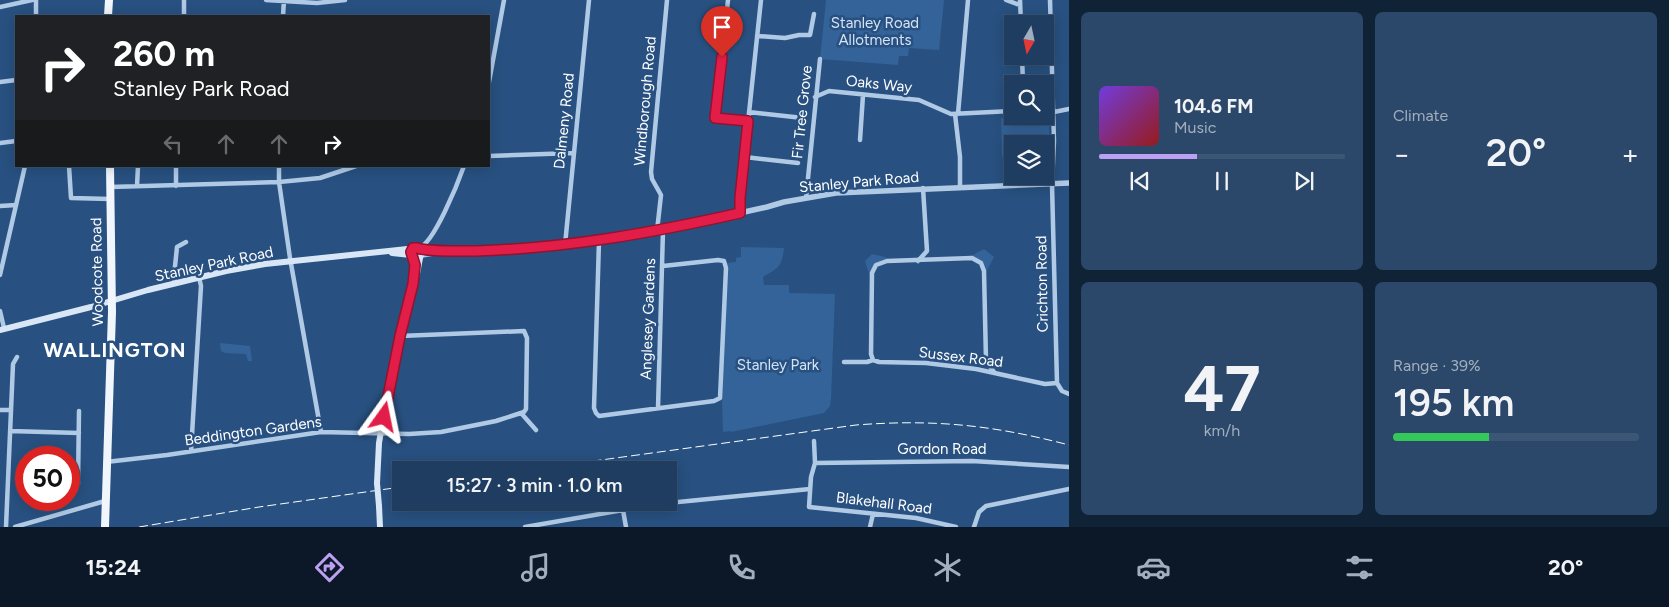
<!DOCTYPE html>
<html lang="en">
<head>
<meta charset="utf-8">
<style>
	body { margin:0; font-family:Figtree,sans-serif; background:#2b486a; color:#f1f3f6; height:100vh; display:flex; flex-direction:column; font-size:19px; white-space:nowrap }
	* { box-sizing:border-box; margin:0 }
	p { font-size:16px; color:#a1aebd }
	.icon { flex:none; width:28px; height:28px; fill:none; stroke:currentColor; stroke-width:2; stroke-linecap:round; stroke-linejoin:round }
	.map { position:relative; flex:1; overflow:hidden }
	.panel { display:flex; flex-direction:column; gap:12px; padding:12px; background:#102235; width:600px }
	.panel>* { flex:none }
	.top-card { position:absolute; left:15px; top:15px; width:475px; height:152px; border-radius:0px; box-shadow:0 2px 12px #0003,0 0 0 1px #3c5676; background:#202124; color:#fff; overflow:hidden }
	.needle { width:32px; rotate:189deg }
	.buttons { position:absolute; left:1004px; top:15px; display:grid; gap:10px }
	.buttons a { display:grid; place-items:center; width:50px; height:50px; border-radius:0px; background:#1e3d61; box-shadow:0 2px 12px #0003,0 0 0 1px #3c5676; font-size:25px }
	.speed { position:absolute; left:15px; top:446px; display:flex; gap:10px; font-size:25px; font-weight:700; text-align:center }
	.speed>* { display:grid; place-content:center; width:65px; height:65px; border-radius:50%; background:#1e3d61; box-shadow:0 2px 12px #0003,0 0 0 1px #3c5676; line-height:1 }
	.speed .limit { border:8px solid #d22; background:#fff; color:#111 }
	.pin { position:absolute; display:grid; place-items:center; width:42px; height:42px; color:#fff; margin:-51px -21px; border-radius:50% 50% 50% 0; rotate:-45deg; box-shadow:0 0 5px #0007 }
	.pin .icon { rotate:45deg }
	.me { position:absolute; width:55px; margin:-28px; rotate:12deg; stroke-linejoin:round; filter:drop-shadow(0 0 4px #0008) }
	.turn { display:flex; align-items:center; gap:18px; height:105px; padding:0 15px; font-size:22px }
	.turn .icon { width:65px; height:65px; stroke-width:2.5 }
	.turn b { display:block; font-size:35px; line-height:42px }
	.lanes { display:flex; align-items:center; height:48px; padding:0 15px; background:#0003; justify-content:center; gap:25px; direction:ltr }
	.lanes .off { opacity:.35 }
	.big { font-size:38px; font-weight:600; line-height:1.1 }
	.panel .card { flex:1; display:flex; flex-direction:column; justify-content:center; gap:8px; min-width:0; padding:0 18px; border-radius:8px; background:#2b486a }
	.panel .dial { align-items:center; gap:0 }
	.dial b { font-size:65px; line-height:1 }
	.song { display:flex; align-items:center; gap:15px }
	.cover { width:60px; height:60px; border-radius:8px; background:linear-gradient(135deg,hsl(260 70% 55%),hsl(0 70% 35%)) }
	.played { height:5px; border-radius:2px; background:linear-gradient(90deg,#bca0f2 40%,#3c5676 40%) }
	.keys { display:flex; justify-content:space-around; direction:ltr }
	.heat { display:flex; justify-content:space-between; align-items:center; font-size:28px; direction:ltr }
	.charge { height:8px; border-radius:4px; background:linear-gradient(90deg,#34c759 39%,#3c5676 0) }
	.panel .tiles { flex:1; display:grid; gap:12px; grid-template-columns:repeat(2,1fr) }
	.trip { position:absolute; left:392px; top:461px; width:285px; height:50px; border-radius:0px; background:#1e3d61; box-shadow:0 2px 12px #0003,0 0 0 1px #3c5676; font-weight:600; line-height:50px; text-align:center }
	.tab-bar { display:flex; height:80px; justify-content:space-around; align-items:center; background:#0c1827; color:#a1aebd }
	.tab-bar .icon { width:35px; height:35px }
	.tab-bar .selected { color:#bca0f2 }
	.tab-bar b { font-size:22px; color:#f1f3f6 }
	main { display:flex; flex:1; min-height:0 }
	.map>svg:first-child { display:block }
	.green { fill:#336399 }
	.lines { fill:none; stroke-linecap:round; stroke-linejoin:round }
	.minor { stroke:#b0cae6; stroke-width:4.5 }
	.tertiary { stroke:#b0cae6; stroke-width:5.5 }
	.secondary { stroke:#d9e6f6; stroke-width:6 }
	.primary { stroke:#f1f6fd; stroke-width:8 }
	.rail { stroke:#fff; stroke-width:1; stroke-dasharray:9 4; stroke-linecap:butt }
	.secondary-bridge { stroke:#d9e6f6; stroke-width:6 }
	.route-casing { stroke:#92132f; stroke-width:12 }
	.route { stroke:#e11d48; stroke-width:9 }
	.labels { text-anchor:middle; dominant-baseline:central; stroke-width:5; stroke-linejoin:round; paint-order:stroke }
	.park-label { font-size:15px; fill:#d3e3f5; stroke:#285181 }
	.street-label { font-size:15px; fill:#fff; stroke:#285181 }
	.district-label { font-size:20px; font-weight:bold; letter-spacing:1px; fill:#fff; stroke:#285181 }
</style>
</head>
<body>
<main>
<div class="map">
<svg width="1069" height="527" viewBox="0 0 1069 527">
	<rect width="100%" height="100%" fill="#285181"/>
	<path class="green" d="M826,0H944L939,50L909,48L908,56H899L898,65L820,59Z
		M1048,117L1049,120L1050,154L1045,155V144H1012V156L1002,157L1001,118Z
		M741,247L784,248C782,267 778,268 763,277L764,285H789V293L835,294L831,399L830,406L824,413L731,432L730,431L723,432L722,399L726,263L736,262V258L741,257Z
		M984,249L994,257L985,274L984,267L969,257Z
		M872,254L885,257L890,260L879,262L871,280L865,261Z
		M220,343L250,346L252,361H248L246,354L225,353L221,351Z"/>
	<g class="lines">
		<path class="minor" d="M184,0V16
			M266,0L317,3L345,0
			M728,0L715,118L748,121
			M1006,0L1020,5
			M1020,0L1021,24
			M1050,0L1054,141L1052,184L1057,383
			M0,7L32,0
			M36,16V0
			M283,16L284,0
			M757,36L785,38L799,35H810L814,14
			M1022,56L1023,84
			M0,82L16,80
			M489,82L504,0
			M815,97L829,91L919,100L951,114L1012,111
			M749,112L803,118
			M1045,112H1054L1069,109
			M955,114L960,157V187
			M958,114L968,0
			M860,140L863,95
			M0,143L16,141
			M489,156L574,153
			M745,157L798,163
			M69,166L71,198L110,199
			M176,166V186
			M279,166V182L290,258L321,432
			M137,186L138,166
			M110,187L279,182L320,178L356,166
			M806,198L820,59
			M0,206L16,205
			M740,213V198L761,0
			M657,231L661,195L652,179L651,172L667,0
			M599,241L594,408L596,413L599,416L714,401L720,398L726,268L724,261L718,260L663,266
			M565,245L589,0
			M419,248C434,243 458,183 464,166
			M918,261L927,251L923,188
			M0,275L25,166
			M175,283L174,276L177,247L186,242
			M0,311L4,328
			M873,360L871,354L872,273L876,265L887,261L972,258L981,263L984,271L986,361L994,372
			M844,362H867L873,360L879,362L926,363L976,369L1045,384L1057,383L1062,391L1069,394
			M658,408L663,230
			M0,410H11
			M521,413L536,430
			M10,431L79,433
			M814,441L815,463L811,477L809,507L916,518L956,527
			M191,451L201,286L199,277
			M106,462L167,455L321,432L409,434L441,432L496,421L524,412L526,409L527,338L524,331L400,336
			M815,463L972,461L1069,467
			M78,484L79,411
			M623,510L626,527
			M6,527L13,364L17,357
			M15,527L105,501
			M525,527L658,504L810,489
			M870,527L873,514
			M974,527L979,512L986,506L1069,489"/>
		<path class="tertiary" d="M422,255L445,251L503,250L599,241L663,230L767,207L784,202L836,193L1069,183"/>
		<path class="secondary" d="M392,253L411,255
			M411,255L414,260V272
			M0,330L91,307L148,290L226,271L265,264L417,248L420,249L422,252L420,258
			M377,483L379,443L384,414L400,336L413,284L417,274L420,258
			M379,506L380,527"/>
		<path class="primary" d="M108,16L109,0
			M105,527L112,312L110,166"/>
		<path class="rail" d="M528,470L856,425C934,419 993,425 1069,445
			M139,527L259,507L401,487"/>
		<path class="secondary-bridge" d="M377,483L379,506"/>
	</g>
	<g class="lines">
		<g class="route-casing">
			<path id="route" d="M384,417L400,336L413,284L415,265L411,252L413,248H417C428,252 462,251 476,251C568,248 651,233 740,213V198L748,121L715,118L722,57"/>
		</g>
		<use href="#route" class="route"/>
	</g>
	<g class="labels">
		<g class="park-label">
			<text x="875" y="23">Stanley Road<tspan x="875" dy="17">Allotments</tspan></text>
			<text x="778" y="365">Stanley Park</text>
		</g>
		<g class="street-label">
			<text transform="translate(879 84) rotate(6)">Oaks Way</text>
			<text transform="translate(645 101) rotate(-85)">Windborough Road</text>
			<text transform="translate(802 112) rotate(-84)">Fir Tree Grove</text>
			<text transform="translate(564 121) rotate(-84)">Dalmeny Road</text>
			<text transform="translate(859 182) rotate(-5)">Stanley Park Road</text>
			<text transform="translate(214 264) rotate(-12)">Stanley Park Road</text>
			<text transform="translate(97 272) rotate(-91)">Woodcote Road</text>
			<text transform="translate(1042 284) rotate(-91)">Crichton Road</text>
			<text transform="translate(648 319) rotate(-88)">Anglesey Gardens</text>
			<text transform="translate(961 357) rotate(7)">Sussex Road</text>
			<text transform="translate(253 431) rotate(-8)">Beddington Gardens</text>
			<text x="942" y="449">Gordon Road</text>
			<text transform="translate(884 503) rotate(7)">Blakehall Road</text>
		</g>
		<g class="district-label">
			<text x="115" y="350">WALLINGTON</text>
		</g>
	</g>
</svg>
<div class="buttons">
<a><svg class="needle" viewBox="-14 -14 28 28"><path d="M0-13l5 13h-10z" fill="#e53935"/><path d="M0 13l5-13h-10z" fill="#a1aebd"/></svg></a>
<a><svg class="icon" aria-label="search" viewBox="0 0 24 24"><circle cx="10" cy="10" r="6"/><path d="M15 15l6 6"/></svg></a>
<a><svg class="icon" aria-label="layers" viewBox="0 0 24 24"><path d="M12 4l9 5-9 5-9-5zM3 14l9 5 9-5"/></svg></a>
</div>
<div class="speed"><div class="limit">50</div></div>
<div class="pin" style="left:722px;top:57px;background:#d93025"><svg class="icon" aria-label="arrive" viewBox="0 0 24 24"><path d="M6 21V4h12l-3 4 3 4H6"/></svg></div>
<svg class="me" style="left:384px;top:417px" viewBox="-20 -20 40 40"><path d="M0-17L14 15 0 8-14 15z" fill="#e11d48" stroke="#fff" stroke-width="4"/></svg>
<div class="trip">15:27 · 3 min · 1.0 km</div>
<div class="top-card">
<div class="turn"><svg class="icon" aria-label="right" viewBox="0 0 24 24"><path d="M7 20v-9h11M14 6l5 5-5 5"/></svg><div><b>260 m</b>Stanley Park Road</div></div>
<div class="lanes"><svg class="icon off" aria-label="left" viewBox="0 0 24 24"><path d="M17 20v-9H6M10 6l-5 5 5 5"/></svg><svg class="icon off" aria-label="ahead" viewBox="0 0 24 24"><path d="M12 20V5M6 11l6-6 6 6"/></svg><svg class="icon off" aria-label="ahead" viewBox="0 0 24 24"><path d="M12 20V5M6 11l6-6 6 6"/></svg><svg class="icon" aria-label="right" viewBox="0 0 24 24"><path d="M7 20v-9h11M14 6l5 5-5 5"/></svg></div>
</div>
</div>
<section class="panel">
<div class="tiles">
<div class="card">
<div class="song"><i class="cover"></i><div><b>104.6 FM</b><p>Music</p></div></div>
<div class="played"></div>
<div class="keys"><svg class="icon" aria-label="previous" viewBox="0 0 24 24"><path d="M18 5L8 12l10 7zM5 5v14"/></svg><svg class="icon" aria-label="pause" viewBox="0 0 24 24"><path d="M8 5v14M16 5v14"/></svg><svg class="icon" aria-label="next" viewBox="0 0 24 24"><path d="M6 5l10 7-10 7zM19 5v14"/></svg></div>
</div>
<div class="card"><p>Climate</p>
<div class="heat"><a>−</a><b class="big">20°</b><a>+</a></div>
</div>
<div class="card dial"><b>47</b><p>km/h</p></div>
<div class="card"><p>Range · 39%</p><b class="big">195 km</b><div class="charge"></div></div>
</div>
</section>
</main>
<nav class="tab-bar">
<b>15:24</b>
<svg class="icon selected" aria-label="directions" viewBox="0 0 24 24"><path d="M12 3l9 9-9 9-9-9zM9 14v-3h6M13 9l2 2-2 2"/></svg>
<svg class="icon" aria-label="music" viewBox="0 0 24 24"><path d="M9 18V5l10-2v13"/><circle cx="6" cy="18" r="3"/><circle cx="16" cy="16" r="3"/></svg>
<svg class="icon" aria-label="phone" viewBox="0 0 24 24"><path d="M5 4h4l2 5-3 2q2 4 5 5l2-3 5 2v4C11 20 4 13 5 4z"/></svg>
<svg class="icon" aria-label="climate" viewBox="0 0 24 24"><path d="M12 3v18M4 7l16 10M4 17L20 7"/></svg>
<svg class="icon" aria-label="car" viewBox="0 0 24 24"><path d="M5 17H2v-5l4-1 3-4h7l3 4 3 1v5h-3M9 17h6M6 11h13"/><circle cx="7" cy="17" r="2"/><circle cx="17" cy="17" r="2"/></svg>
<svg class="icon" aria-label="filters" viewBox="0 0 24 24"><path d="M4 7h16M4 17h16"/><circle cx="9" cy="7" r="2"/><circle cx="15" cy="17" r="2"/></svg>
<b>20°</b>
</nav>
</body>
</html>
